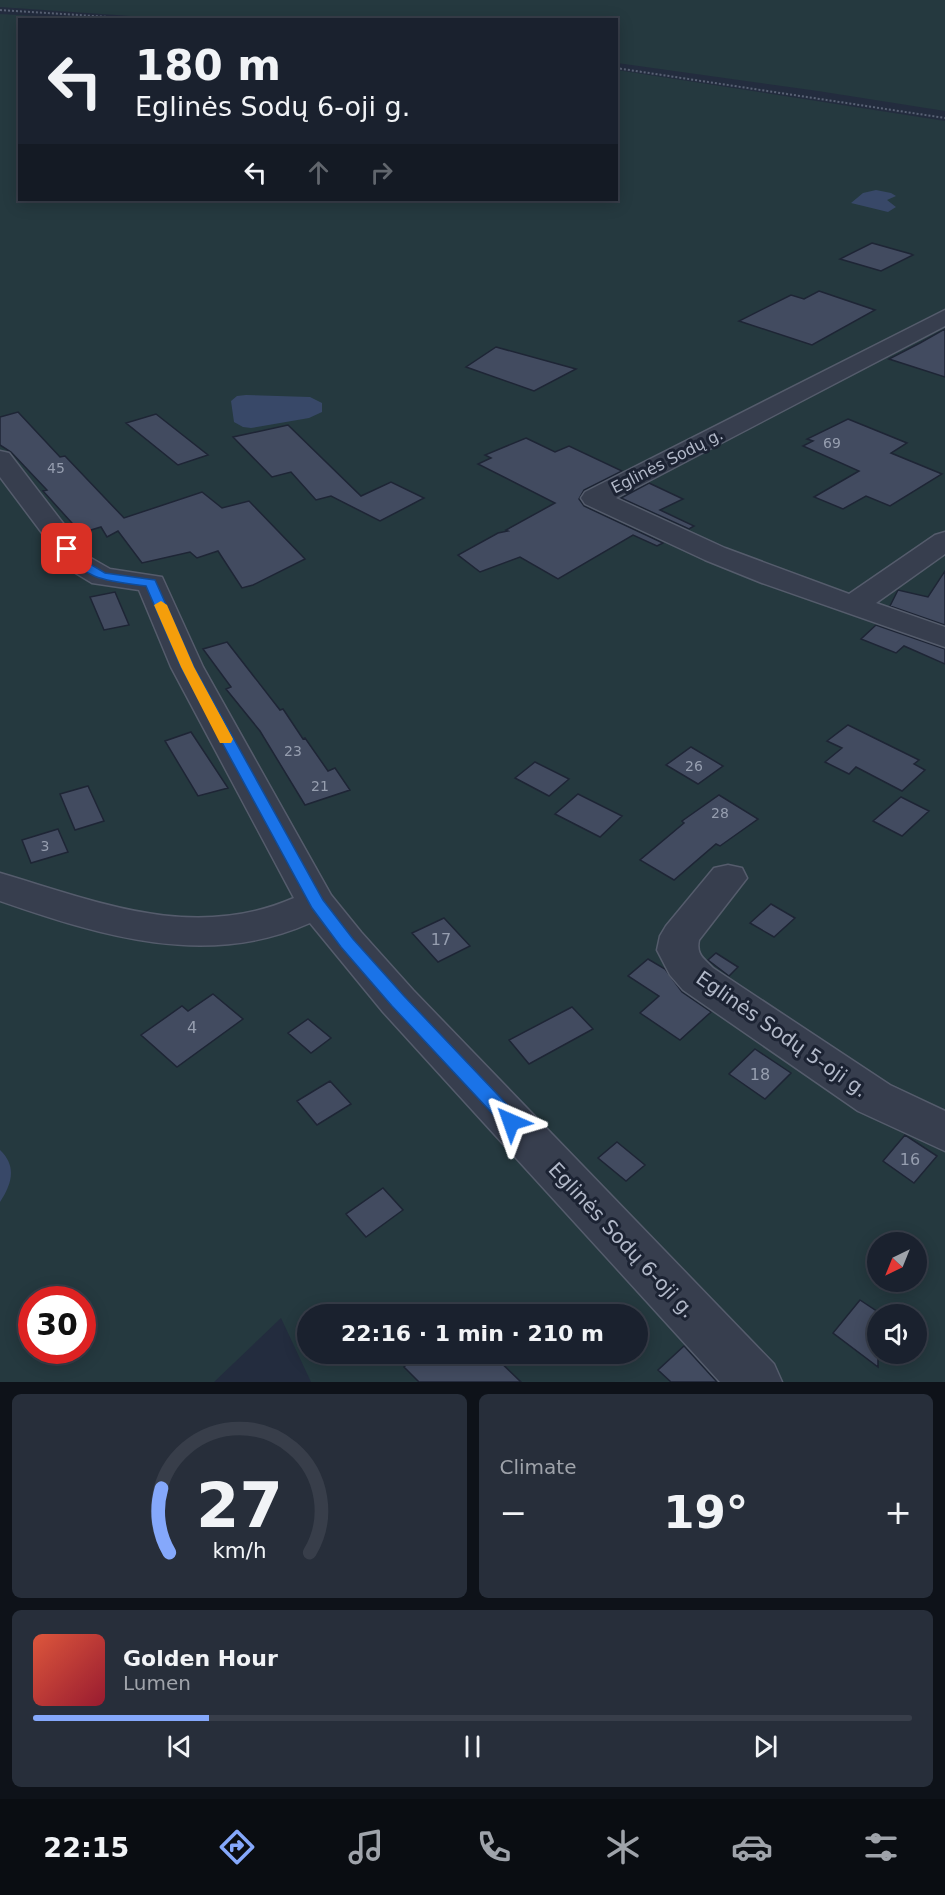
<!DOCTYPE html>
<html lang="en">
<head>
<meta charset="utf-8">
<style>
	body { margin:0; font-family:"DejaVu Sans",sans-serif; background:#272e3a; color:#f1f3f6; height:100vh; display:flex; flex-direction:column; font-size:22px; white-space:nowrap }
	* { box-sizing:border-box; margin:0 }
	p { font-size:20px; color:#9fa3aa }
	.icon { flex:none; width:33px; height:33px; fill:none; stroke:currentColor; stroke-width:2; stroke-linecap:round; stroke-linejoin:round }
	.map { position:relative; height:1382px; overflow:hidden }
	.panel { display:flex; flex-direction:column; gap:12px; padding:12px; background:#0e1219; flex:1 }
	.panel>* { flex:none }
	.top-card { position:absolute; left:18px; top:18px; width:600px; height:183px; border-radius:0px; box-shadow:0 3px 15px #0003,0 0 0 2px #383e4a; background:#1a212e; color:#f1f3f6; overflow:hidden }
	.needle { width:39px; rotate:223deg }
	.controls { position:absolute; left:867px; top:1232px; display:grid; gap:12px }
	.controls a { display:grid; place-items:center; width:60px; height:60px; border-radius:50%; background:#1a212e; box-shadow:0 3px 15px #0003,0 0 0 2px #383e4a; font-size:30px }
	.speed { position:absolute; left:18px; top:1286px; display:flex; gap:12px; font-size:30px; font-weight:700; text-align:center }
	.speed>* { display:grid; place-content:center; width:78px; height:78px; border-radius:50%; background:#1a212e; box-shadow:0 3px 15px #0003,0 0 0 2px #383e4a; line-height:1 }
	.speed .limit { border:9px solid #d22; background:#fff; color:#111 }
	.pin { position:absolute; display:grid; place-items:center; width:51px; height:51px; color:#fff; margin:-26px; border-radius:12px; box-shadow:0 3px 9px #0006 }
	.me { position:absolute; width:66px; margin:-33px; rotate:317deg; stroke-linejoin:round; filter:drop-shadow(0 0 4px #0008) }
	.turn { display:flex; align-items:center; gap:21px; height:126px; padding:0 18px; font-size:27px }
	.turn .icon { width:78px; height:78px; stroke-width:2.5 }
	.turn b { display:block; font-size:42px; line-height:51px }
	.lanes { display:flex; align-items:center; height:57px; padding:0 18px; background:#0003; justify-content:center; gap:30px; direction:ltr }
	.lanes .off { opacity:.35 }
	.big { font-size:45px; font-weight:800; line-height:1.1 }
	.panel .tile { flex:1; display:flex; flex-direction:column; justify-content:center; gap:9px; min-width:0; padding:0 21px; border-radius:9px; background:#272e3a }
	.panel .dial { align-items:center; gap:0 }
	.dial svg { height:156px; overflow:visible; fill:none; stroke:#383e4a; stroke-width:7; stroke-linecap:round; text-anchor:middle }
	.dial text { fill:#f1f3f6; stroke:none }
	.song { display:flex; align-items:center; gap:18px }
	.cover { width:72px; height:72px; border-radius:9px; background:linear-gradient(135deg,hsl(10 70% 55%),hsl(350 70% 35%)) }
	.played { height:6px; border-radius:3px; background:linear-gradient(90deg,#85a8fb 20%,#383e4a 20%) }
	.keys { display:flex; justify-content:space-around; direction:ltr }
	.heat { display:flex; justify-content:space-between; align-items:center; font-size:33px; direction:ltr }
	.panel .tiles { flex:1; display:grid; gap:12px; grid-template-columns:1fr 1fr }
	.tile:last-child { grid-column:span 2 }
	.trip { position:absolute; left:297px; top:1304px; width:351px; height:60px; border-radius:30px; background:#1a212e; box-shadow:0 3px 15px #0003,0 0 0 2px #383e4a; font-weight:800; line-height:60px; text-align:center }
	.tabs { display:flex; height:96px; justify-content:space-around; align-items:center; background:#0a0d12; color:#9fa3aa }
	.tabs .icon { width:42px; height:42px }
	.tabs .active { color:#85a8fb }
	.tabs b { font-size:27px; color:#f1f3f6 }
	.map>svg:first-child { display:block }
	.green { fill:#25393f; fill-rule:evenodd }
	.water { fill:#384868 }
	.building { fill:#424b60; stroke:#1e2535; stroke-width:1.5 }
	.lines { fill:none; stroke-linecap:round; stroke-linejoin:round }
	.minor-casing { stroke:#555c6c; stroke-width:3 }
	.minor { fill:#373e4e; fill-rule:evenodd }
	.rail { stroke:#596275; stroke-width:2; stroke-dasharray:2 2; stroke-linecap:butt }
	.route { fill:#1a73e8; stroke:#114b97; stroke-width:1.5 }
	.slow { fill:#f59e0b }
	.labels { text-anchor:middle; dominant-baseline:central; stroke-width:6; stroke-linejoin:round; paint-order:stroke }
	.number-label { font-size:14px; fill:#969eaf }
	.street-label { font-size:16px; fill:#b2b9c9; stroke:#1c2333 }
	.near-number-label { font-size:16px; fill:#969eaf }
	.near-street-label { font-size:20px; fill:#b2b9c9; stroke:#1c2333 }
</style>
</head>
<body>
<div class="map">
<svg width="945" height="1382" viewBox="0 0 945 1382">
	<rect width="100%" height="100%" fill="#232c3e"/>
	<path class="green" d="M0,0H945V111L818,91L617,63L616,20H188L0,7Z
		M0,14L93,19L20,20V200H616L617,70L945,121V1382H311L281,1318L214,1382H0ZM878,1242H916V1281H878ZM32,1299H82V1350H32ZM308,1314H638V1353H308ZM878,1314H916V1353H878Z"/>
	<path class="water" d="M876,190L891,193L896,196L887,200L896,207L888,212L851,203L863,193Z
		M246,395L310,397L322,403V412L309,418L251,428L243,427L234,422L231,401L237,396Z
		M0,1150C17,1166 12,1184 0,1202Z"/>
	<path class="building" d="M872,243L911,254L913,255L881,271L840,259Z
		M819,291L875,310L812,345L739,321L791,295L804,299Z
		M945,329V377L889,359L920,343Z
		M496,347L576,369L534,391L466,367Z
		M18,412L60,457L65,456L124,518L202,492L222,508L249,501L305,559L253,585L242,588L218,551L197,558L190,552L142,563L118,531L107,537L101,527L81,533L43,491L47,490L11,452L0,445V417Z
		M156,414L208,455L178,465L126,423Z
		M848,419L907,443L891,453L942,474L890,506L866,496L843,509L814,497L859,471L803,446L813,441L807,439Z
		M288,425L361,496L391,482L424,498L380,521L331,496L316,500L291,472L272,477L233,437Z
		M526,438L555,452L569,446L622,471L584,490L579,499L584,506L663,543L657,546L633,535L558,579L520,557L480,572L458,555L498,533L508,531L506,530L555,503L478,464L491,458L485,455Z
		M649,483L683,499L660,510L694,526L689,529L621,498Z
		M945,571V625L890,606L898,590L928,597Z
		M115,592L129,625L104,630L90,597Z
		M876,625L945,649V664L904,646L896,653L861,639Z
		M227,642L280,710L283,709L303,739L305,738L328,771L335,768L350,790L305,805L260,731L226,689L231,687L203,649Z
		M848,725L919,760L914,764L925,770L902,791L856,767L849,774L825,762L842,748L827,741Z
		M191,732L228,788L198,796L165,741Z
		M691,747L723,766L698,784L666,765Z
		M535,762L569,779L549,796L515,778Z
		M88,786L104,821L75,830L60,794Z
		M578,794L622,816L600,837L555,814Z
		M719,795L758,819L720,846L716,844L674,880L640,860L684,823L682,821Z
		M901,797L929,811L902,836L873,821Z
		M58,829L68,852L31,863L22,840Z
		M771,904L795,918L774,937L750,923Z
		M444,918L470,946L438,962L412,933Z
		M716,953L738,967L729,976L708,960Z
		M648,959L665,969L682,992L711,1012L680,1040L640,1013L659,996L628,976Z
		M213,994L243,1019L177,1067L141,1035L182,1006L188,1011Z
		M572,1007L593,1029L529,1064L509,1040Z
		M308,1019L331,1038L311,1053L288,1033Z
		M755,1049L791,1073L765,1099L729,1074Z
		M330,1081L351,1104L317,1125L297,1101Z
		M905,1135L937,1156L914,1183L883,1161Z
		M617,1142L645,1165L626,1181L598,1158Z
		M383,1188L403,1210L366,1237L346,1214Z
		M860,1300L878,1312V1367L833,1333Z
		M684,1346L685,1347L717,1382H671L658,1370Z
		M418,1353H491L521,1382H419L404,1367Z"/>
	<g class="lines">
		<g class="minor-casing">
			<path id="minor" d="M945,310V326L616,498L725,548L849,594L935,535L945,532V554L876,603L945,627V647L762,583L705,560L585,504L581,498L585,492Z
				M0,451L9,453L89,557L110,569L162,577L203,667L331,895L361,932L413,990L774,1364L782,1382H720L383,1012L310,923C207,969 101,936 0,901V873C98,902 193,942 294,898L171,667L139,590L92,583L69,569L0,477Z
				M728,865L742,868L747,878L699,940C696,954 703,958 713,968L890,1085L945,1111V1151L858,1111L683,990L670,975L657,950L660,936L666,926L714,868Z"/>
		</g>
		<use href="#minor" class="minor"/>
		<path class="rail" d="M0,10L156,20
			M616,68L945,118"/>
	</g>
	<path class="route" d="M67,545L71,546L83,560L105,573L155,580L194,667L323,900L353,939L404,996L518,1116L521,1122L518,1127L511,1129L505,1127L392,1006L341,947L312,908L181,667L146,586C109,581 85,581 61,549Z"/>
	<path class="slow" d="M161,601L167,605L194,667L233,739L231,743H220L181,667L154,605Z"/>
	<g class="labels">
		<g class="number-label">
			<text x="832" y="443">69</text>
			<text x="56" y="468">45</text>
			<text x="293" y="751">23</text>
			<text x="694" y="766">26</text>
			<text x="320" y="786">21</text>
			<text x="720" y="813">28</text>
			<text x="45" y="846">3</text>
		</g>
		<g class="street-label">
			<text transform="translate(667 461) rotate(-27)">Eglinės Sodų g.</text>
		</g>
		<g class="near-number-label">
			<text x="441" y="939">17</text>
			<text x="192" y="1027">4</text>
			<text x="760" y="1074">18</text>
			<text x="910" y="1159">16</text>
		</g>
		<g class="near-street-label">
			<text transform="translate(782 1034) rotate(35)">Eglinės Sodų 5-oji g.</text>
			<text transform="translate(622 1240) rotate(47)">Eglinės Sodų 6-oji g.</text>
		</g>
	</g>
</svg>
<div class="controls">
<a><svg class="needle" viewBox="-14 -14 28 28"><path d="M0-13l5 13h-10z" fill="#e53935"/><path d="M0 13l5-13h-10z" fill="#9fa3aa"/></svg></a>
<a><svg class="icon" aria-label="sound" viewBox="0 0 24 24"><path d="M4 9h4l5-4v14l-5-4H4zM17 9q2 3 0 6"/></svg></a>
</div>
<div class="speed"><div class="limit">30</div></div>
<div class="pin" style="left:67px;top:549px;background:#d93025"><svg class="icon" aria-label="arrive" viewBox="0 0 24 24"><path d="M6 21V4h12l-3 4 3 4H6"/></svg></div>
<svg class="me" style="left:511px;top:1122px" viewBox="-20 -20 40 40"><path d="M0-17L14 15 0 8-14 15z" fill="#1a73e8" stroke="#fff" stroke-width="4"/></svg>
<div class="trip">22:16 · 1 min · 210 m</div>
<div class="top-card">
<div class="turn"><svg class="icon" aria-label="left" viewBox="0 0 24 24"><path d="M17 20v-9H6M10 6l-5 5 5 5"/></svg><div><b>180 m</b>Eglinės Sodų 6-oji g.</div></div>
<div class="lanes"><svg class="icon" aria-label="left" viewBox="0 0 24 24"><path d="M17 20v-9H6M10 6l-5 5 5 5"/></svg><svg class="icon off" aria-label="ahead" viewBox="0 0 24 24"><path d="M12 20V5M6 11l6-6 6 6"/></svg><svg class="icon off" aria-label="right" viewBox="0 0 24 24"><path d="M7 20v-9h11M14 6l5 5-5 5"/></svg></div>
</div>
</div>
<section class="panel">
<div class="tiles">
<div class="tile dial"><svg viewBox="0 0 100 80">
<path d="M14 69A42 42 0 1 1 86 69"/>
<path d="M14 69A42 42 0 0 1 10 36" stroke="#85a8fb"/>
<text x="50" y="56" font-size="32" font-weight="700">27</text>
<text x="50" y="72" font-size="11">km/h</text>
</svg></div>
<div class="tile"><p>Climate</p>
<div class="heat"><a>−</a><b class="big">19°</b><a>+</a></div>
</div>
<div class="tile">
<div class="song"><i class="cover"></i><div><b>Golden Hour</b><p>Lumen</p></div></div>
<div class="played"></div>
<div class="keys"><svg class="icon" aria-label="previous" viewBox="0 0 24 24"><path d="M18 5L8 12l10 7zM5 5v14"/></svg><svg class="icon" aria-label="pause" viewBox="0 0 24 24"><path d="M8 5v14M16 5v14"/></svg><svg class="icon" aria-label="next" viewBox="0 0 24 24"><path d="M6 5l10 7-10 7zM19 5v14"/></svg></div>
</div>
</div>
</section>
<nav class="tabs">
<b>22:15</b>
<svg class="icon active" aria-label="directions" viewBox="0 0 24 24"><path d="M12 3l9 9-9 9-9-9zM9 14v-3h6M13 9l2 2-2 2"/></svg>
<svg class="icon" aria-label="music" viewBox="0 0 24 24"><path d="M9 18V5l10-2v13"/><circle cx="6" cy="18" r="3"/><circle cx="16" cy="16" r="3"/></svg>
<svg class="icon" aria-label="phone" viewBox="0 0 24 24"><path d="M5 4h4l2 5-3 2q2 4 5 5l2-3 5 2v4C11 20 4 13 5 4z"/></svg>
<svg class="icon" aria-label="climate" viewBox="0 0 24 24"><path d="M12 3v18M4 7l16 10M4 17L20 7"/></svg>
<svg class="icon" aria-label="car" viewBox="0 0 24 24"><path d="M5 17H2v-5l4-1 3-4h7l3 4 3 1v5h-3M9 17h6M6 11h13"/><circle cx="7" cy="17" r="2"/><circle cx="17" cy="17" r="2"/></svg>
<svg class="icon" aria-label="filters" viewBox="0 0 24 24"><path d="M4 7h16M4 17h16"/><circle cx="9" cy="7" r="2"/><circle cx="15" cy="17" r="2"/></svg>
</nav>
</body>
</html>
